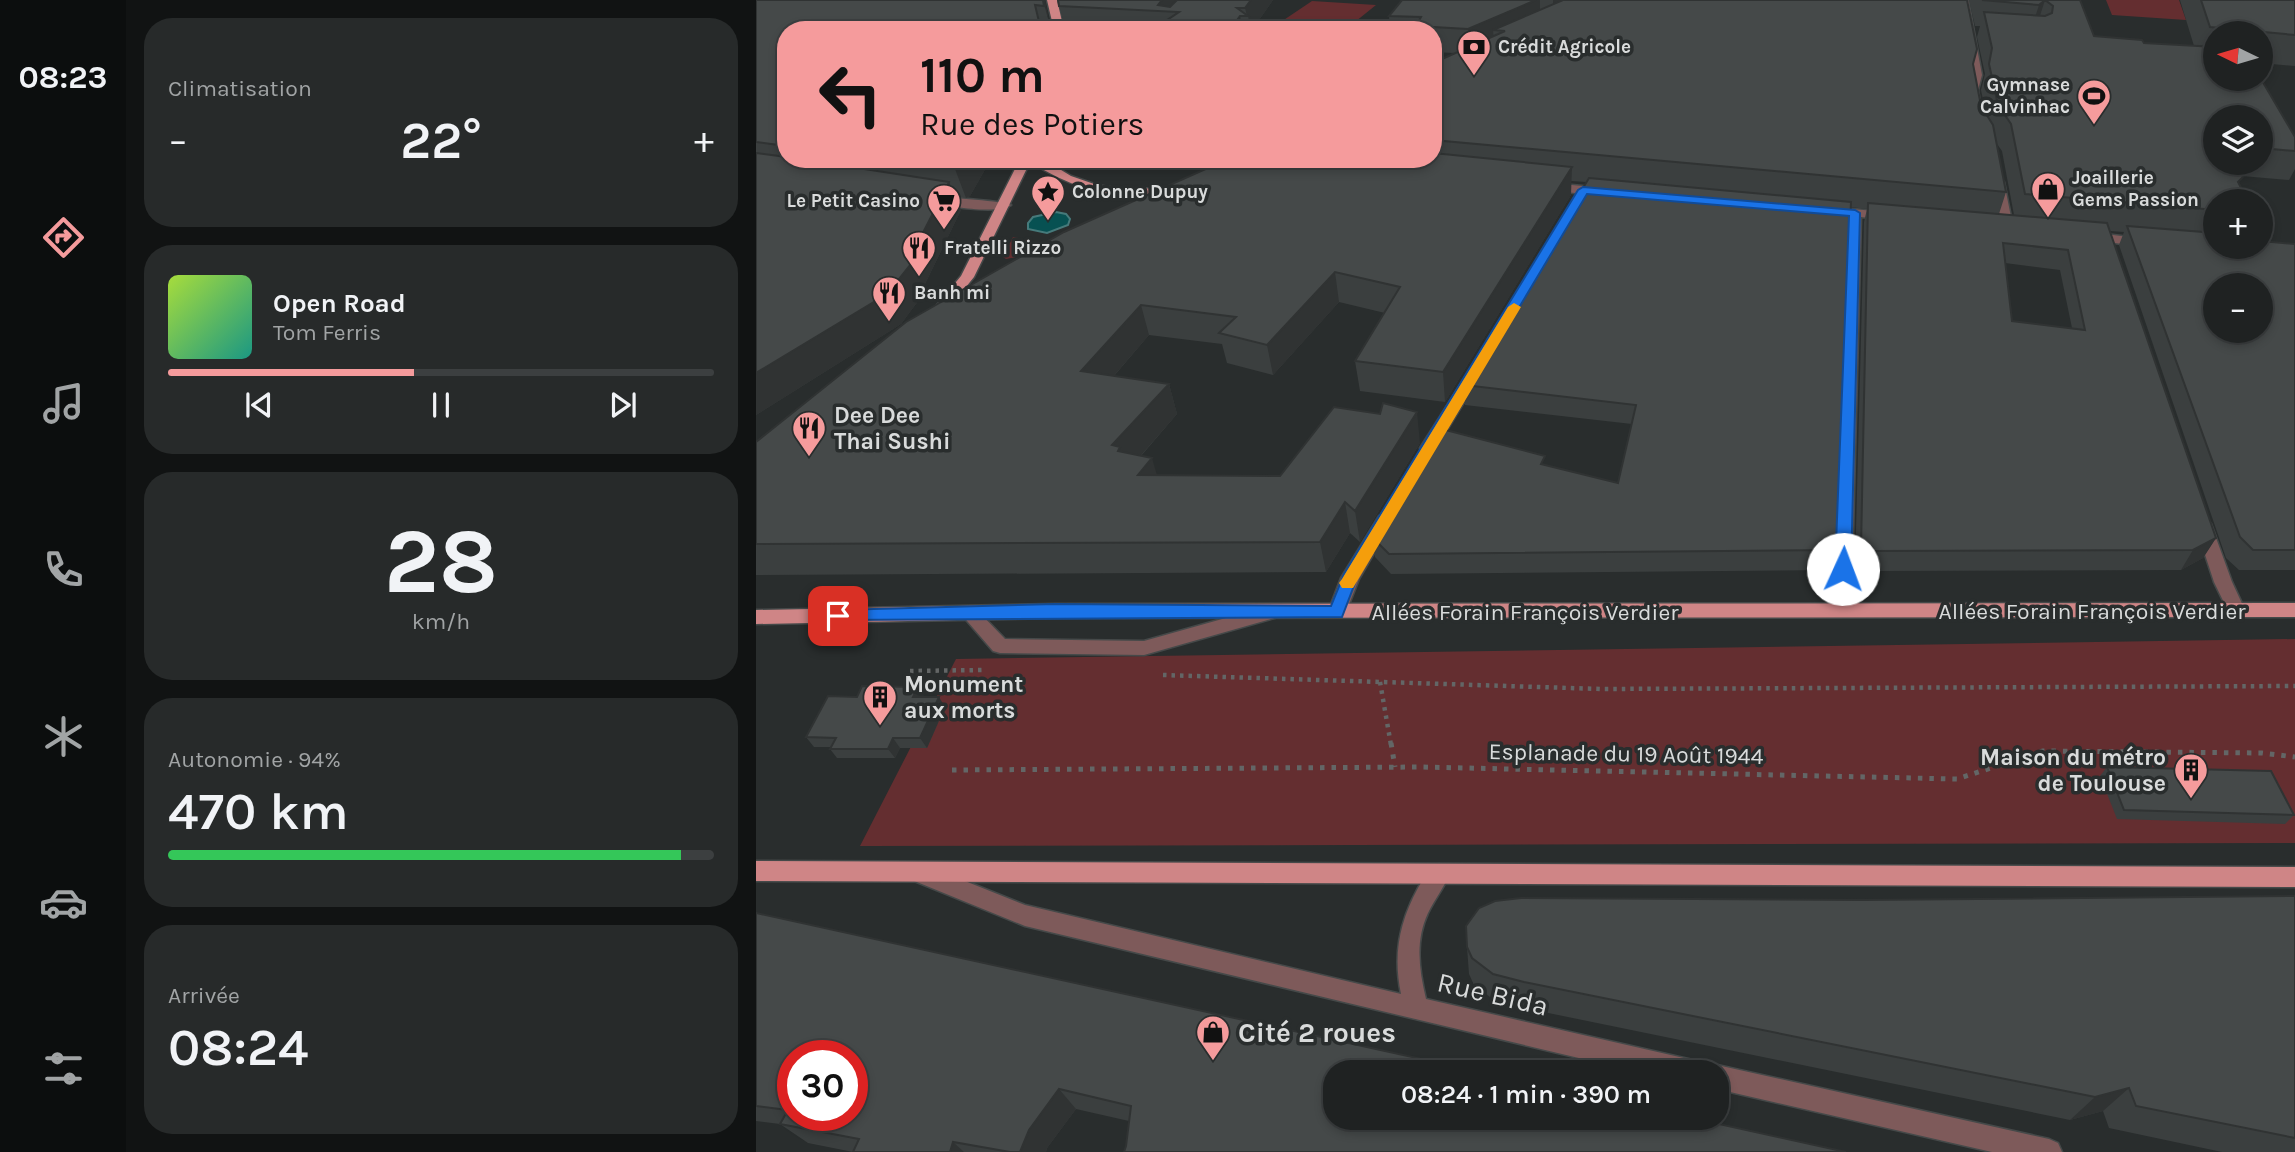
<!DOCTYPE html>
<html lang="fr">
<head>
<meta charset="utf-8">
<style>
	body { margin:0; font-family:Karla,sans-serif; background:#272a2a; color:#f1f3f6; height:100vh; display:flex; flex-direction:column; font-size:26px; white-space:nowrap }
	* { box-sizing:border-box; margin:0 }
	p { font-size:23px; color:#a1a4a5 }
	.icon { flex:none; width:38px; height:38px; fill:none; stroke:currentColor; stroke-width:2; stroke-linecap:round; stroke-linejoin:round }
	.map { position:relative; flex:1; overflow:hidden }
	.panel { display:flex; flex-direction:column; gap:18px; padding:18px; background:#111313; width:630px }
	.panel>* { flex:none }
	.guide { position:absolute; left:21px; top:21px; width:665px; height:147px; border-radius:28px; box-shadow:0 4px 10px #0003,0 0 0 2px #3c3f40; background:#f59b9c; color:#111; overflow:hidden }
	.needle { width:46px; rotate:275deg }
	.buttons { position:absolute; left:1447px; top:21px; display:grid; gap:14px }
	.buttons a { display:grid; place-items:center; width:70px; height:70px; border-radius:50%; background:#1f2222; box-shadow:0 4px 10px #0003,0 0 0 2px #3c3f40; font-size:35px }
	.speed { position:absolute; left:21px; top:1040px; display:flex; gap:14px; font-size:35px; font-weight:700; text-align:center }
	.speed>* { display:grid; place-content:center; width:91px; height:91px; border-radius:50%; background:#1f2222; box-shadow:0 4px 10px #0003,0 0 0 2px #3c3f40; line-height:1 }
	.speed .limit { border:10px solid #d22; background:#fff; color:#111 }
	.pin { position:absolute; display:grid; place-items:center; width:60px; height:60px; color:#fff; margin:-30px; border-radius:14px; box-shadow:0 4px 10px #0006 }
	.me { position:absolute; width:77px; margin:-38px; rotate:2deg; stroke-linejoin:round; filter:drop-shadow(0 0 5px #0008) }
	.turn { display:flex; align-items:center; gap:24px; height:147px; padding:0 28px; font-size:32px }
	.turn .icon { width:91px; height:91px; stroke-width:2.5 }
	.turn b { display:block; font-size:49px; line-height:60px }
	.big { font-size:52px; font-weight:600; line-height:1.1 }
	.panel .card { flex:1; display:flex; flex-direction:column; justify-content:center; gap:10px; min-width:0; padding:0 24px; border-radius:28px; background:#272a2a }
	.panel .dial { align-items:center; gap:0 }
	.dial b { font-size:91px; line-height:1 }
	.song { display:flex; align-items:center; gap:21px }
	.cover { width:84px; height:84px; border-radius:10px; background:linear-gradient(135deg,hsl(80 70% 55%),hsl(170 70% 35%)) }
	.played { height:7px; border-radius:4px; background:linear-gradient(90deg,#f59b9c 45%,#3c3f40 45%) }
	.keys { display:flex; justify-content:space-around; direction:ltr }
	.heat { display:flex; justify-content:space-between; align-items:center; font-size:38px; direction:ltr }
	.charge { height:10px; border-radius:5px; background:linear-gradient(90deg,#34c759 94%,#3c3f40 0) }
	.trip { position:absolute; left:567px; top:1060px; width:406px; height:70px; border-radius:28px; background:#1f2222; box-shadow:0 4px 10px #0003,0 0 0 2px #3c3f40; font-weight:600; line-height:70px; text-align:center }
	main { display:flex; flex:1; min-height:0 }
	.dock { display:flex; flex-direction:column; width:126px; justify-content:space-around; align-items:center; background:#0c0e0e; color:#a1a4a5 }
	.dock .icon { width:49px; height:49px }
	.dock .current { color:#f59b9c }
	.dock b { font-size:32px; color:#f1f3f6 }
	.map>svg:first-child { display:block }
	.green { fill:#642e30 }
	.water { fill:#075152; stroke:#467a7b; stroke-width:2 }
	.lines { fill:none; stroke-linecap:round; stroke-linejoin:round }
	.minor-casing { stroke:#454949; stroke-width:3 }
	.major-casing { stroke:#454949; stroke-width:3 }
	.path-far1 { stroke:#636666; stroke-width:4.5; stroke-dasharray:3.5 5; stroke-linecap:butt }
	.path { stroke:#636666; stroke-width:5; stroke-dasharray:4.5 7; stroke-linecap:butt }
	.minor { fill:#7e5a5a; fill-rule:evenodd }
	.major { fill:#cf8586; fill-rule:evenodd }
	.wall { fill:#3b3f3f; fill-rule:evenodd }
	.shaded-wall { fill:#303333 }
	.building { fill:#454949; stroke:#303333; stroke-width:2; fill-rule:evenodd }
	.route { fill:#1a73e8; stroke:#114b97; stroke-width:2 }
	.slow { fill:#f59e0b }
	.labels { text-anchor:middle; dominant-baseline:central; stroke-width:7; stroke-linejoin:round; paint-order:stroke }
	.far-poi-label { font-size:19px; font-weight:bold; fill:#d9dbdb; stroke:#292d2d; text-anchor:start }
	.poi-label { font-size:23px; font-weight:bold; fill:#d9dbdb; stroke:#292d2d; text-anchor:start }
	.street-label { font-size:23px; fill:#d9dbdb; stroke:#292d2d }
	.near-street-label { font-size:28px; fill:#d9dbdb; stroke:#292d2d }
	.near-poi-label { font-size:28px; font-weight:bold; fill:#d9dbdb; stroke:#292d2d; text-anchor:start }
</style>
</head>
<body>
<main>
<nav class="dock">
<b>08:23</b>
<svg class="icon current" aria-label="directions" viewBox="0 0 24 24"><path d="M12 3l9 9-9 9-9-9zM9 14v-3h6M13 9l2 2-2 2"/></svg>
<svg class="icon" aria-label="music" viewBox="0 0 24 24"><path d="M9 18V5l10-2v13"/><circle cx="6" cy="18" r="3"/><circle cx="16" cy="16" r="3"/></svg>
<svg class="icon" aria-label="phone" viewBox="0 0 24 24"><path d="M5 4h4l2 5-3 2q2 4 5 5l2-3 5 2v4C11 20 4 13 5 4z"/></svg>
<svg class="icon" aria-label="climate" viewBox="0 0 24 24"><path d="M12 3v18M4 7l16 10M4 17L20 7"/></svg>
<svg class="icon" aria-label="car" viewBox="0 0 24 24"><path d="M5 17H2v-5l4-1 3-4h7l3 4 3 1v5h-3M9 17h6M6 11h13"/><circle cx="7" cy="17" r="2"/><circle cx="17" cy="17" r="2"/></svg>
<svg class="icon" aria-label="filters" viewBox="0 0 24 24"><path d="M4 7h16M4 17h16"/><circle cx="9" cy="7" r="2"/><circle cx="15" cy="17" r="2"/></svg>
</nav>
<section class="panel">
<div class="card"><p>Climatisation</p>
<div class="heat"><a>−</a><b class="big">22°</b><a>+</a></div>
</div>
<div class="card">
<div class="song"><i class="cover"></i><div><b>Open Road</b><p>Tom Ferris</p></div></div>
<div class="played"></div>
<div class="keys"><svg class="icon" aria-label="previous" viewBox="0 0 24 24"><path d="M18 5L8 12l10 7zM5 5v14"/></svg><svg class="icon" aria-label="pause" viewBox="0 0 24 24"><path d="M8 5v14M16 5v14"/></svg><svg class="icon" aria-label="next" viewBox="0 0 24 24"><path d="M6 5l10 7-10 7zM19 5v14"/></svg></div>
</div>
<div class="card dial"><b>28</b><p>km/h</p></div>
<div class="card"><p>Autonomie · 94%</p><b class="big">470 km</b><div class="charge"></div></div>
<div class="card"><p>Arrivée</p><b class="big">08:24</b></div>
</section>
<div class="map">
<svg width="1539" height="1152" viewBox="0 0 1539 1152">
	<rect width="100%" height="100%" fill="#292d2d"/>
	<path class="green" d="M1350,0H1423L1430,20L1356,15Z
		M556,1L620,5L589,30H513Z
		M257,237L287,243L261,257L250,259L247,257Z
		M1539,639V843L104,846L200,659Z"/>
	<path class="water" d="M300,212L310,214L314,219L312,225L291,233L272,229V223L277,217Z"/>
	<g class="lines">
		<g class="minor-casing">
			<path id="minor" d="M1202,0H1212L1226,75L1222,90L1224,103L1219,106L1214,103L1212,90L1216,75Z
				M1242,178L1248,182L1257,227L1251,231L1245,227L1236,182Z
				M793,183L849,188L855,192L849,196L789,190L787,187Z
				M179,196C192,198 249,201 255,205C241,215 192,206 175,203L173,200Z
				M1072,207L1131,212L1137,216L1131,220L1105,217L1096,569L1105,611L1102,616H1090L1087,611L1078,569L1093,216L1068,214L1066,211Z
				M1333,232L1389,239L1395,243L1389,247L1329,239V233Z
				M720,367L727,371L680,448L678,452H666L664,448L715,368Z
				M629,514L637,520L603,579L590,612L587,617H575L572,612L585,578L623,516Z
				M1447,518L1455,524L1476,582L1489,610L1486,615H1474L1458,582L1439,524Z
				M516,605L522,607L525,612L522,617L388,655L244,653L237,651L205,614L208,609H220L249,639L388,641Z
				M164,863L269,905L645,994C637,955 643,923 662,888C668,878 672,868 683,864L691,867L694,874C688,887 679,899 672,913C659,941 663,970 670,999L941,1061L950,1064L952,1069L961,1065L1293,1139L1302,1143L1306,1152H1236L961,1089V1073H886L269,926L156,880L153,873L156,866Z"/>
		</g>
		<g class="major-casing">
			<path id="major" d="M291,0H301L308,30H298Z
				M264,159H287L315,176L341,185L366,189L418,188L424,192C417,197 407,196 398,196C347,197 317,188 274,162L218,277L185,318H175V312L205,276Z
				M1539,603V617L298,618L0,624V610L298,604Z
				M0,861L1539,867V887L0,881Z"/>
		</g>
		<path class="path-far1" d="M154,671L227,670
			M407,675L845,689L1539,686
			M624,682L635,745"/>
		<path class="path" d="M635,743L639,767
			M196,770L664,767L1201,779L1287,751L1506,753L1539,757"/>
		<use href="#minor" class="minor"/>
		<use href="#major" class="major"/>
	</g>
	<path class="wall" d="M0,0L288,1L295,30H30V159H235L214,196L210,198L199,196L205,210L169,284L171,289L145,324L0,415Z
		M517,0L496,30H310L303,6Z
		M646,0H1211L1217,64L1225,106L1230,114L1225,90L1229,74L1221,37L1224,26H1219L1213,0H1324L1338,36L1388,43L1438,46L1424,0H1539V66L1505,63V33H1460V79L1539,137V169L1533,180L1486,176L1460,201V247L1539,244V570H1483L1470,558L1363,245L1368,232L1354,231L1460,538L1447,558L1425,570L1109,571V569H1099L1108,222L1111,209L1094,207L1081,550L1075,570L635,574L619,557L616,537L789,465L862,483L876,424L709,405L708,385L831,182L815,181V195L689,402L604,391L599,361L629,313L583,302L517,375L471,363L466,344L393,335L358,376L413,384L421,414L385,456L401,475L524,476L664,443L604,542L594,533L570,572L0,575V442L449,169L402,159H677V63L698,53L677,52V30H634L633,16ZM1460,117H1505V163H1460ZM1241,144L1246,151L1258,215L1243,214L1250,192ZM1249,263L1304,270L1316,328L1256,321Z
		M168,696L189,707L171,748H144L139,758H81L74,749L75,747H58L50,737Z
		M1351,767L1538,815L1529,824L1361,819L1344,776Z
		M1539,896V1152H1466L1353,1128L1347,1111L1314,1120L768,1008L738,1000L718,985L713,974L711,947L1106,900Z
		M0,913L1090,1152L370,1146L373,1121L320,1109L291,1148L290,1152H97L52,1143L24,1124L0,1121Z"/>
	<path class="shaded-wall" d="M287,0H289L295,30Z
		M406,0H431L421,12L402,5Z
		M495,0H517L496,30H495L492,16H491L489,8Z
		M780,0H784V23L737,30L738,43L713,54L712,29Z
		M797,0H836L797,17Z
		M1289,0L1281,25L1275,30L1283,5Z
		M484,16L487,30H474Z
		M208,159H235L214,196L210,198L199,169Z
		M450,159H471L452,170Z
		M816,167L815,195L689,402L687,372Z
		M193,182L205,210L169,284L171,289L145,324L0,415V373L154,258Z
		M579,272L583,302L517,375L511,345Z
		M385,305L393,335L336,401L325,371Z
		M413,384L421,414L372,470L356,445Z
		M661,412L664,443L604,542L599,511Z
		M396,458L405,489L382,475Z
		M589,502L594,533L570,572L564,542Z
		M1460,538L1447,558L1425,570L1437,550Z
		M162,687L168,696L163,706L157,697Z
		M183,697L189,707L171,748L164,738Z
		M137,738L144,748L139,758L132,749Z
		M1373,1088L1347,1111L1314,1120L1339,1097Z
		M303,1089L320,1109L291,1148L290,1152H264L273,1130Z
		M197,1142L208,1152H194Z"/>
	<path class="building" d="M0,0H287L288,6L279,5L285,30H30V146L0,142Z
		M302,0H406L402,5L414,7L421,0H495L489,8H481L492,16H484L474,30H396L423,12L303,6Z
		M646,0H780L712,29L660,26L665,17L633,16Z
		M807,0H1211L1221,49L1217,64L1225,106L1237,125L1250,192L677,140V63L749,31L737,30Z
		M1226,0H1324L1338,36L1386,40L1388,43L1460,47V79H1505L1539,137V151L1505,148V117H1460V163H1479L1487,177L1482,182L1492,201H1460V210L1269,194L1255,124L1242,105L1233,64L1236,48L1228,12L1289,16L1296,13L1297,6L1289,0L1283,5Z
		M1445,0H1539V35L1454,27Z
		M0,153L30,157V159H43L193,182L154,258L158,260L131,294L0,373Z
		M677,153L816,167L687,372L599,361L644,287L579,272L511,345L463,333L480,317L385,305L325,371L413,384L356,445L364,447L362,451L396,458L382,475L524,476L578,407L624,414L627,403L661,412L599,511L589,502L564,542L0,544V442L150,322L308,232L472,159H677Z
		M125,159H208L203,167L199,169Z
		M833,178L1095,202L1081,550L633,554L616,537L682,428L789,456L785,464L862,483L880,405L708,385Z
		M1112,203L1351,223L1460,538L1437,550L1116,551V549L1105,548ZM1247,243L1312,250L1329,330L1256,321Z
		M1371,226L1460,233V247H1505V241L1539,244V550H1497L1484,537ZM1460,285H1505V331H1460Z
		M106,686L162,687L157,697H183L164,738H137L132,749H74L80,738L50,737L72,696L101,697Z
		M1351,767L1515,771L1538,815L1368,810Z
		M1539,896V1138L1380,1106L1373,1088L1339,1097L768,982L737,974L716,958L711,947L710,926L723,908L739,901L765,898L1106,900Z
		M0,913L729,1073H579V1118H936L1090,1152H368L370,1146L375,1106L303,1089L273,1130L264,1152H254L197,1142L194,1152H97L103,1139L24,1124L32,1110L0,1106ZM37,1055H96V1115H37Z"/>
	<path class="route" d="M827,187L1099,210L1104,213L1095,569L1092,573L1087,575L1079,569L1093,216L831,194L601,578L586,617L77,620L74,616L82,610L299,604L575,606L588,574L822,190Z"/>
	<path class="slow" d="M758,303L765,307L597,588H586L583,583L586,579L752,307Z"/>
	<defs>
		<g id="bank-pin" transform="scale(1.75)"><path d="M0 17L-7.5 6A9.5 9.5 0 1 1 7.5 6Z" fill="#f59b9c" stroke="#292d2d"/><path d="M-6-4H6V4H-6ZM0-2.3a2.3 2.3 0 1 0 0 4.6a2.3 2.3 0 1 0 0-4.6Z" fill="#111"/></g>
		<g id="stadium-pin" transform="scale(1.75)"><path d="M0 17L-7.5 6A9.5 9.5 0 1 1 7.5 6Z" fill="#f59b9c" stroke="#292d2d"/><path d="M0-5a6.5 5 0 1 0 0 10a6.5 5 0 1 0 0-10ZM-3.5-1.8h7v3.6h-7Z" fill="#111"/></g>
		<g id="shop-pin" transform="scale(1.75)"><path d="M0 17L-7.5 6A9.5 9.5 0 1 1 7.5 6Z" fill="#f59b9c" stroke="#292d2d"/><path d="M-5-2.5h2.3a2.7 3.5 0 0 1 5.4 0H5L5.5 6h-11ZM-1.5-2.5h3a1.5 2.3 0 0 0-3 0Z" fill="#111"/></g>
		<g id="sight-pin" transform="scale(1.75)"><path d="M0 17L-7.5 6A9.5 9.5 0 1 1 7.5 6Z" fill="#f59b9c" stroke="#292d2d"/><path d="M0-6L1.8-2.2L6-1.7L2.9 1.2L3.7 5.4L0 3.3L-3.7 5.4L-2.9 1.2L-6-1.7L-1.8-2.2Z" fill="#111"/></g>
		<g id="supermarket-pin" transform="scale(1.75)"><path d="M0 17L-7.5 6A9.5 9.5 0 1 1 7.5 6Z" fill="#f59b9c" stroke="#292d2d"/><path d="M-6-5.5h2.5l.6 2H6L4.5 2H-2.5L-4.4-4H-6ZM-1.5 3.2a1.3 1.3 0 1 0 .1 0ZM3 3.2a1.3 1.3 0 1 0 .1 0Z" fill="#111"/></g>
		<g id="restaurant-pin" transform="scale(1.75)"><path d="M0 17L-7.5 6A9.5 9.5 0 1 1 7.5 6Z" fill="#f59b9c" stroke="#292d2d"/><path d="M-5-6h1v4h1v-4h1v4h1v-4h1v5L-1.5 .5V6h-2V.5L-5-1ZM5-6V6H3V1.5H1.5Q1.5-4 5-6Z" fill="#111"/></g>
		<g id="building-pin" transform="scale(1.75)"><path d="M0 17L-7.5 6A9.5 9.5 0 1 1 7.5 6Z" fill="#f59b9c" stroke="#292d2d"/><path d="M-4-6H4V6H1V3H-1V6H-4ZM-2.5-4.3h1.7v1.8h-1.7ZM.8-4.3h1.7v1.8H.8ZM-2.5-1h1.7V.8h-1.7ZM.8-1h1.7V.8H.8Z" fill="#111"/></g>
	</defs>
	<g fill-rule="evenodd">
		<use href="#bank-pin" x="718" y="47"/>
		<use href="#stadium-pin" x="1338" y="96"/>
		<use href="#shop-pin" x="1292" y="189"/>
		<use href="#sight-pin" x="292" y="192"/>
		<use href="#supermarket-pin" x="188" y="201"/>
		<use href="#restaurant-pin" x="163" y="248"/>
		<use href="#restaurant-pin" x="133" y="293"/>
		<use href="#restaurant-pin" x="53" y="428"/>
		<use href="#building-pin" x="124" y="697"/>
		<use href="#building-pin" x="1435" y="770"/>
		<use href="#shop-pin" x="457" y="1032"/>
	</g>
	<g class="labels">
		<g class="far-poi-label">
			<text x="742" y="47">Crédit Agricole</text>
			<text x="1314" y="85" text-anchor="end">Gymnase<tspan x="1314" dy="22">Calvinhac</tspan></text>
			<text x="1316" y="178">Joaillerie<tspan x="1316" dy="22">Gems Passion</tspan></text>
			<text x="316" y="192">Colonne Dupuy</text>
			<text x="164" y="201" text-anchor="end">Le Petit Casino</text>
			<text x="188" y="248">Fratelli Rizzo</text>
			<text x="158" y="293">Banh mi</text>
		</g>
		<g class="poi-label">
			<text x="78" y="415">Dee Dee<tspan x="78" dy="26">Thai Sushi</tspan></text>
			<text x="148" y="684">Monument<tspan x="148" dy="26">aux morts</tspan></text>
			<text x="1410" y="757" text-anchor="end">Maison du métro<tspan x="1410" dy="26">de Toulouse</tspan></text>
		</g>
		<g class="street-label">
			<text x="1336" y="611">Allées Forain François Verdier</text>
			<text x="769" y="612">Allées Forain François Verdier</text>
			<text transform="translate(870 754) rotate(1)">Esplanade du 19 Août 1944</text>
		</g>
		<g class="near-street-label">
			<text transform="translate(737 994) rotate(13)">Rue Bida</text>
		</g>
		<g class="near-poi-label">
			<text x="482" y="1032">Cité 2 roues</text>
		</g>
	</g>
</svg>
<div class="buttons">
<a><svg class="needle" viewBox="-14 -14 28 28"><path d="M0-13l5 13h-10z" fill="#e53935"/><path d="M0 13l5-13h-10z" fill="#a1a4a5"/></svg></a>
<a><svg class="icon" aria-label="layers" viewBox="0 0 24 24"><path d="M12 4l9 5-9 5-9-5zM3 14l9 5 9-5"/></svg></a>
<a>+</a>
<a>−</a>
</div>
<div class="speed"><div class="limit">30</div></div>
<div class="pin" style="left:82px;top:616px;background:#d93025"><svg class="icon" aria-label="arrive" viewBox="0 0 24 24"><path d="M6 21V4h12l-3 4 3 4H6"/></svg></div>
<svg class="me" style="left:1087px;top:569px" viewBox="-20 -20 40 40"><circle r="19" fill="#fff"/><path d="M0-13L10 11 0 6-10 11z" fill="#1a73e8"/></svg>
<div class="trip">08:24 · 1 min · 390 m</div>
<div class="guide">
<div class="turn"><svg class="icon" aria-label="left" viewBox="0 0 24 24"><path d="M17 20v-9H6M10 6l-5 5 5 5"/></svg><div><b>110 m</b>Rue des Potiers</div></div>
</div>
</div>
</main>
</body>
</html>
